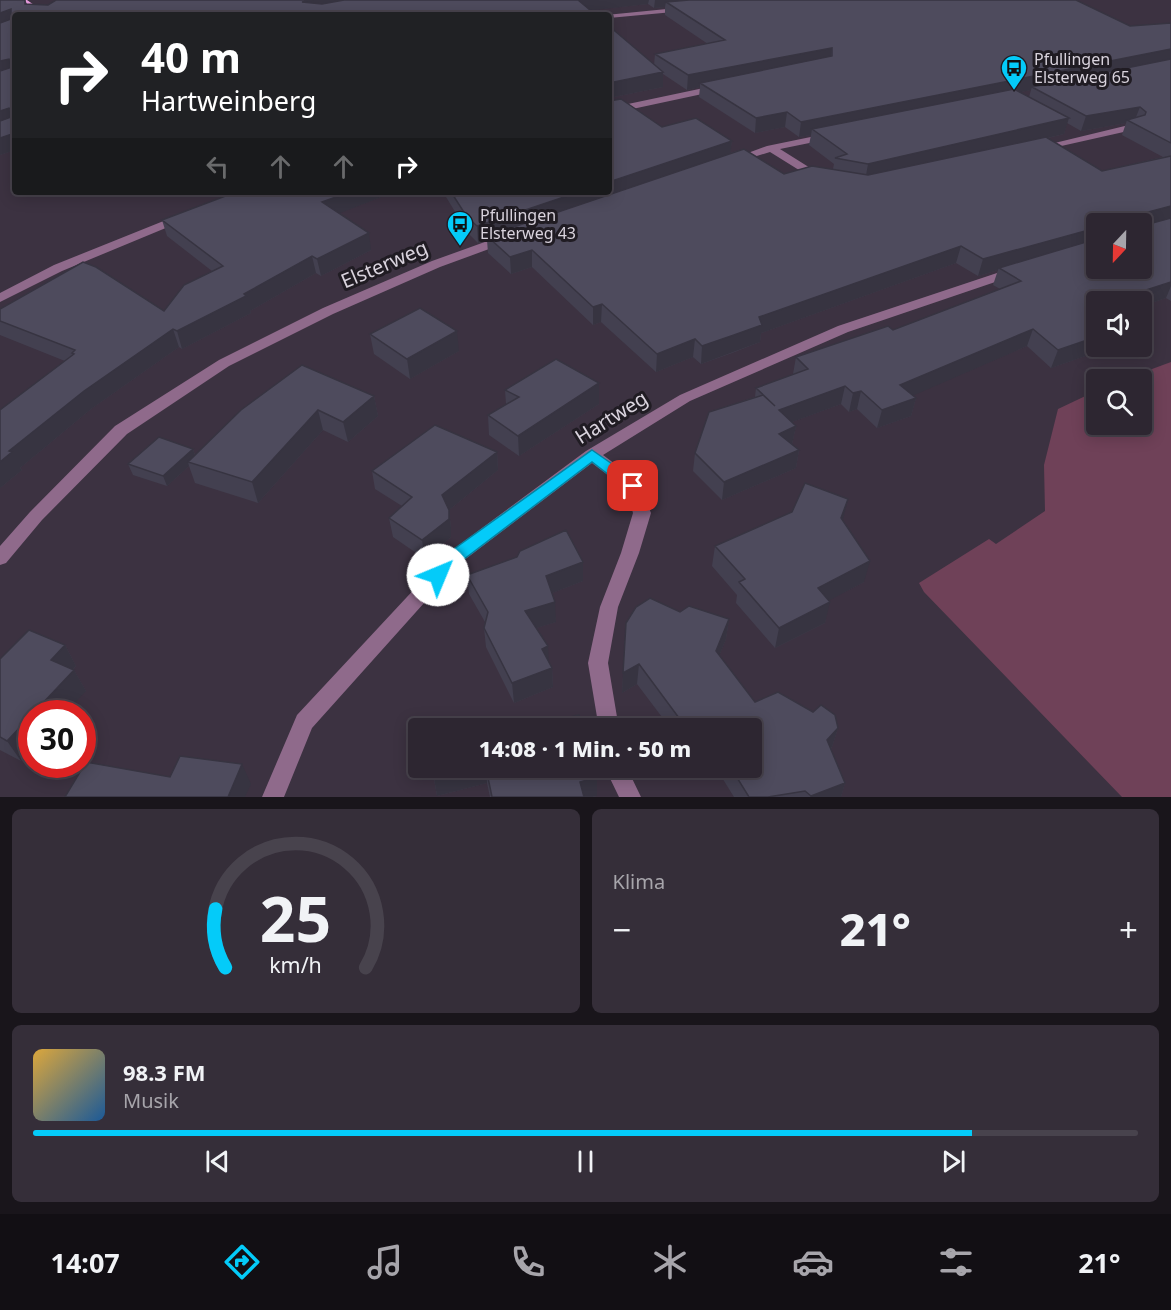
<!DOCTYPE html>
<html lang="de">
<head>
<meta charset="utf-8">
<style>
	body { margin:0; font-family:"Noto Sans",sans-serif; background:#352e39; color:#f1f3f6; height:100vh; display:flex; flex-direction:column; font-size:22px; white-space:nowrap }
	* { box-sizing:border-box; margin:0 }
	p { font-size:20px; color:#a7a5ab }
	.icon { flex:none; width:33px; height:33px; fill:none; stroke:currentColor; stroke-width:2; stroke-linecap:round; stroke-linejoin:round }
	.map { position:relative; height:797px; overflow:hidden }
	.panel { display:flex; flex-direction:column; gap:12px; padding:12px; background:#19151b; flex:1 }
	.panel>* { flex:none }
	.banner { position:absolute; left:12px; top:12px; width:600px; height:183px; border-radius:6px; box-shadow:0 3px 15px #0003,0 0 0 2px #48434d; background:#202124; color:#fff; overflow:hidden }
	.needle { width:39px; rotate:202deg }
	.controls { position:absolute; left:1086px; top:213px; display:grid; gap:12px }
	.controls a { display:grid; place-items:center; width:66px; height:66px; border-radius:6px; background:#2d2631; box-shadow:0 3px 15px #0003,0 0 0 2px #48434d; font-size:30px }
	.speed { position:absolute; left:18px; top:700px; display:flex; gap:12px; font-size:30px; font-weight:700; text-align:center }
	.speed>* { display:grid; place-content:center; width:78px; height:78px; border-radius:50%; background:#2d2631; box-shadow:0 3px 15px #0003,0 0 0 2px #48434d; line-height:1 }
	.speed .limit { border:9px solid #d22; background:#fff; color:#111 }
	.pin { position:absolute; display:grid; place-items:center; width:51px; height:51px; color:#fff; margin:-26px; border-radius:12px; box-shadow:0 3px 9px #0006 }
	.me { position:absolute; width:66px; margin:-33px; rotate:45deg; stroke-linejoin:round; filter:drop-shadow(0 0 4px #0008) }
	.turn { display:flex; align-items:center; gap:21px; height:126px; padding:0 30px; font-size:27px }
	.turn .icon { width:78px; height:78px; stroke-width:2.5 }
	.turn b { display:block; font-size:42px; line-height:51px }
	.lanes { display:flex; align-items:center; height:57px; padding:0 30px; background:#0003; justify-content:center; gap:30px; direction:ltr }
	.lanes .off { opacity:.35 }
	.big { font-size:45px; font-weight:800; line-height:1.1 }
	.panel .card { flex:1; display:flex; flex-direction:column; justify-content:center; gap:9px; min-width:0; padding:0 21px; border-radius:9px; background:#352e39 }
	.panel .dial { align-items:center; gap:0 }
	.dial svg { height:156px; overflow:visible; fill:none; stroke:#48434d; stroke-width:7; stroke-linecap:round; text-anchor:middle }
	.dial text { fill:#f1f3f6; stroke:none }
	.song { display:flex; align-items:center; gap:18px }
	.cover { width:72px; height:72px; border-radius:9px; background:linear-gradient(135deg,hsl(40 70% 55%),hsl(210 70% 35%)) }
	.played { height:6px; border-radius:3px; background:linear-gradient(90deg,#04cbf9 85%,#48434d 85%) }
	.keys { display:flex; justify-content:space-around; direction:ltr }
	.heat { display:flex; justify-content:space-between; align-items:center; font-size:33px; direction:ltr }
	.panel .tiles { flex:1; display:grid; gap:12px; grid-template-columns:1fr 1fr }
	.card:last-child { grid-column:span 2 }
	.trip { position:absolute; left:408px; top:718px; width:354px; height:60px; border-radius:6px; background:#2d2631; box-shadow:0 3px 15px #0003,0 0 0 2px #48434d; font-weight:800; line-height:60px; text-align:center }
	.dock { display:flex; height:96px; justify-content:space-around; align-items:center; background:#120f14; color:#a7a5ab }
	.dock .icon { width:42px; height:42px }
	.dock .current { color:#04cbf9 }
	.dock b { font-size:27px; color:#f1f3f6 }
	.map>svg:first-child { display:block }
	.green { fill:#6f4158 }
	.lines { fill:none; stroke-linecap:round; stroke-linejoin:round }
	.minor { fill:#8f6a8b; fill-rule:evenodd }
	.major { fill:#e89bde; fill-rule:evenodd }
	.wall { fill:#434050; fill-rule:evenodd }
	.shaded-wall { fill:#373441 }
	.building { fill:#4e4b5d; stroke:#373441; stroke-width:1.5 }
	.route { fill:#04cbf9; stroke:#0384a2; stroke-width:1.5 }
	.labels { text-anchor:middle; dominant-baseline:central; stroke-width:6; stroke-linejoin:round; paint-order:stroke }
	.far-poi-label { font-size:16px; fill:#d9d3dd; stroke:#201c23; text-anchor:start }
	.street-label { font-size:20px; fill:#d9d3dd; stroke:#201c23 }
</style>
</head>
<body>
<div class="map">
<svg width="1171" height="797" viewBox="0 0 1171 797">
	<rect width="100%" height="100%" fill="#3c3241"/>
	<path class="green" d="M1171,362V797H1122L924,592L919,583L989,539L996,544L1045,511L1044,465L1058,409L1096,391V424H1142V380L1125,379Z"/>
	<g class="lines">
		<path class="minor" d="M687,7L688,9L684,11L609,18V15H606Z
			M718,85L723,88L721,90L609,114V108Z
			M1133,124L1138,127L1137,129L1039,151L1034,148Z
			M830,133L835,136L834,138L780,149L823,176V180H815L770,152L734,163L729,160L767,146Z
			M181,214L185,216V220L62,271L0,302V293L54,265Z
			M507,234L513,238L511,241L440,267L333,314L229,366L127,434L42,520L6,563L0,565V546L30,512L115,426L219,360L323,308L432,261Z
			M1015,267L1021,271L1019,274L848,332L690,401L603,455L639,482L651,513L639,553L618,607L608,663L619,729H599L588,663L600,607L621,553L633,513L626,489L592,463L459,564L312,728L284,797H262L297,715L447,554L586,451L680,395L838,326Z
			M605,768H627L641,797H619Z"/>
		<path class="major" d="M18,0H27L44,12L37,14Z"/>
	</g>
	<path class="wall" d="M0,0H25L27,4L48,5L56,0H1076L1130,26L1171,23V301L1166,298L1142,306V302H1096V346H1114L1051,368L1027,346L913,395L916,398L911,416L877,428L857,409L849,412L841,404L792,422L796,426L792,444L799,450L796,468L722,500L693,471L695,453L709,412L755,397L756,388L793,374L796,357L888,326L893,330L1000,289L993,285L998,270L978,276L956,263L761,333L760,342L732,353L701,364L693,357L656,372L601,322L593,325L532,267L511,274L488,253L487,240L478,243L468,233L443,192H609V26L654,65L655,54L708,44L665,15V7L654,8L648,4L590,10L596,15H15V150L0,155ZM663,74L687,90L700,87L699,97L755,133L785,127L799,137L811,135L809,145L834,164L833,169L812,166L784,174L744,149L730,153L732,141L696,118L662,127L621,99L609,101V98L663,87ZM1031,90L1029,97L1020,92ZM1067,123L1081,131L1126,123L1122,135L1163,157L1102,171L1048,138L1064,134ZM1096,224H1142V268H1096Z
		M394,192L339,213L371,250L321,276L316,273L250,311L251,313L182,349L179,347L91,409L20,468L22,470L0,488L65,361L0,335V309L164,311L212,271L167,236L162,220Z
		M370,334L459,351L410,379L374,354Z
		M599,383V404L519,456L489,435L488,415L506,404L505,390Z
		M374,396L378,416L348,442L323,430L258,503L195,483L189,466L167,486L133,475L128,464L193,449L195,455L241,410Z
		M497,452L498,470L449,510L451,528V537L425,559L393,537L389,518L402,506L375,489L372,471Z
		M843,521L864,582L829,600L825,623L775,648L736,603L737,595L712,566L715,546Z
		M467,575L583,581L552,593L556,622L536,628L548,646V661L552,668L553,687L514,703L486,647L484,628L485,622L469,594Z
		M680,612L729,619L726,639L719,656L755,702L838,728L832,747L831,749L845,783L841,797H734L716,768H752V729H671L637,684L622,693L626,623Z
		M65,645L76,666L73,670H74L86,691L32,714V749L21,761L0,750V659Z
		M432,768H595L597,796L592,797H490L487,783L437,796Z"/>
	<path class="shaded-wall" d="M313,0H369L306,15L302,2Z
		M577,0H649L648,4L577,12Z
		M655,0H730L666,2L665,7L654,8Z
		M11,9L15,20L0,29V13Z
		M832,48L830,62L700,83V87L687,90L688,75Z
		M1171,49V61L1032,87L1031,90L818,133L812,129L811,135L799,137L801,122Z
		M9,59L15,73L0,76V61Z
		M663,72V87L609,98V107V83Z
		M1140,107L1134,122L1127,120L1126,123L1081,131L1086,116Z
		M9,108L14,123L0,128V111Z
		M787,112L785,127L755,133L756,118Z
		M1069,118L1064,134L865,181L868,164Z
		M15,133V150L0,155V138Z
		M732,141L730,156L487,236V240L478,243L477,226L579,192H609V182Z
		M350,192H394L325,219L322,202Z
		M1171,206V219L1142,229L1148,212Z
		M1096,228V242L999,268L998,270L978,276L983,259Z
		M369,233L371,250L321,276L317,259Z
		M961,246L956,263L761,333L760,342L701,364L702,346L759,317Z
		M532,250V267L511,274L510,257Z
		M312,256L316,273L250,311L251,313L182,349L177,331Z
		M1171,282V286L1166,298L1142,306V302H1109Z
		M602,304L601,322L593,325V307Z
		M173,329L179,347L91,409L20,468L22,470L0,488V462L9,451L84,391Z
		M1033,329L1027,346L896,403L900,385Z
		M457,331L459,351L410,379L407,359Z
		M1096,337V346H1114L1051,368L1058,350Z
		M695,339L693,357L656,372L657,354Z
		M599,383V404L519,456L518,436Z
		M845,386L841,404L776,428L779,410Z
		M861,391L857,409L849,412L853,393Z
		M374,396L378,416L348,442L343,422Z
		M916,398L911,416L877,428L882,410Z
		M318,410L323,430L258,503L252,482Z
		M796,426L792,444L779,434Z
		M193,449L196,459L188,462L189,466L167,486L163,476Z
		M799,450L796,468L722,500L724,482Z
		M497,452L498,470L449,510L451,528V537L425,559L422,540L442,495Z
		M848,499L843,520L836,539L841,518Z
		M870,561L864,582L813,609L818,588Z
		M583,562V581L547,595L546,576Z
		M555,602L556,622L527,631L525,611Z
		M830,602L825,623L775,648L779,628Z
		M729,619L726,639L713,671L716,651Z
		M65,645L76,666L63,680L51,660Z
		M548,646L549,665L542,649Z
		M639,664L637,684L622,693L623,673Z
		M552,668L553,687L514,703L512,683Z
		M74,670L86,691L64,714H32Z
		M32,715V749L21,761L7,741Z
		M838,728L832,747L822,759L827,740Z
		M242,764L251,784L245,797H228Z
		M473,768H486L487,783L437,796L434,778Z
		M699,768H710L699,773Z
		M597,777V796L592,797H580V782Z
		M845,783L841,797H810L811,796Z"/>
	<path class="building" d="M0,0H25V4L48,5L56,0H313L302,2L322,4L344,0H578L596,15H15V133L0,138V121L11,117V110L9,108L0,111V71L12,67L9,59L0,61V23L11,19V9L0,13Z
		M689,0H1076L1130,26L1171,23V49L801,122L787,112L756,118L700,83L832,56V48L688,75L655,54L725,40L666,2Z
		M609,26L663,72L609,83Z
		M1171,59V143L1127,120L1145,115L1146,112L1140,107L1086,116L1032,87Z
		M1014,89L1069,118L868,164L835,158L847,154L812,129Z
		M621,99L662,127L696,118L732,141L609,182V101Z
		M1046,137L1102,171L1171,156V206L1148,212L1147,222L1149,224L1171,218V282L1109,302H1096V337L1058,350L1033,329L900,385L916,398L882,410L861,391L853,393L845,386L779,410L796,426L779,434L799,450L724,482L695,453L709,412L763,395L775,406L756,388L808,369L796,357L888,326L893,330L1021,281L999,268L1096,239V268H1142V224H1096V228L983,259L961,246L759,317L762,325L734,335L702,346L695,339L657,354L602,304L593,307L532,250L510,257L487,236L744,149L784,174L812,166L868,175Z
		M236,192H350L322,202L369,233L317,259L312,256L244,294L246,296L177,331L173,329L84,391L9,451L12,452L0,462V410L74,354L72,353L75,350L0,321V309L83,262L96,267L164,311L184,285L223,266L162,220Z
		M451,192H579L477,226L467,217Z
		M420,308L457,331L407,359L370,334Z
		M556,359L599,383L518,436L488,415L519,397L505,390Z
		M302,365L374,396L343,422L318,410L252,482L188,462L241,410Z
		M435,425L497,452L442,495L449,510V519L422,540L389,518L412,497L372,471Z
		M159,437L193,449L163,476L128,464Z
		M805,483L848,499L841,518L870,561L818,588L830,602L779,628L739,582L745,579L715,546L792,512Z
		M566,530L583,562L546,576L555,602L525,611L548,646L542,649L552,668L512,683L484,628L488,612L467,575L517,557L520,551Z
		M650,598L680,612L689,606L729,619L716,651L755,702L778,692L813,712L821,705L835,715L838,728L827,740L845,783L811,796L805,791L768,797H749L731,768H752V729H686L679,718L639,664L623,673L626,623L636,607Z
		M29,630L65,645L51,660L74,670L7,741L0,737V659Z
		M579,715L583,729H520Z
		M180,756L242,764L228,797H65L86,762L170,777Z
		M432,768H473L434,778Z
		M486,768H595L597,777L580,782L584,797H492Z"/>
	<path class="route" d="M592,450L638,482L640,486L638,489H627L592,462L459,563L444,580H432L430,575L447,554Z"/>
	<defs>
		<g id="bus-pin" transform="scale(1.35)"><path d="M0 17L-7.5 6A9.5 9.5 0 1 1 7.5 6Z" fill="#04cbf9" stroke="#201c23"/><path d="M-5-6H5V4H4V6H2V4H-2V6H-4V4H-5ZM-3.5-4V0h7V-4ZM-3.5 1.2v1.5H-2V1.2ZM2 1.2v1.5H3.5V1.2Z" fill="#111"/></g>
	</defs>
	<g fill-rule="evenodd">
		<use href="#bus-pin" x="1014" y="68"/>
		<use href="#bus-pin" x="460" y="224"/>
	</g>
	<g class="labels">
		<g class="far-poi-label">
			<text x="1034" y="59">Pfullingen<tspan x="1034" dy="18">Elsterweg 65</tspan></text>
			<text x="480" y="215">Pfullingen<tspan x="480" dy="18">Elsterweg 43</tspan></text>
		</g>
		<g class="street-label">
			<text transform="translate(384 264) rotate(-23)">Elsterweg</text>
			<text transform="translate(611 417) rotate(-32)">Hartweg</text>
		</g>
	</g>
</svg>
<div class="controls">
<a><svg class="needle" viewBox="-14 -14 28 28"><path d="M0-13l5 13h-10z" fill="#e53935"/><path d="M0 13l5-13h-10z" fill="#a7a5ab"/></svg></a>
<a><svg class="icon" aria-label="sound" viewBox="0 0 24 24"><path d="M4 9h4l5-4v14l-5-4H4zM17 9q2 3 0 6"/></svg></a>
<a><svg class="icon" aria-label="search" viewBox="0 0 24 24"><circle cx="10" cy="10" r="6"/><path d="M15 15l6 6"/></svg></a>
</div>
<div class="speed"><div class="limit">30</div></div>
<div class="pin" style="left:633px;top:486px;background:#d93025"><svg class="icon" aria-label="arrive" viewBox="0 0 24 24"><path d="M6 21V4h12l-3 4 3 4H6"/></svg></div>
<svg class="me" style="left:438px;top:575px" viewBox="-20 -20 40 40"><circle r="19" fill="#fff"/><path d="M0-13L10 11 0 6-10 11z" fill="#04cbf9"/></svg>
<div class="trip">14:08 · 1 Min. · 50 m</div>
<div class="banner">
<div class="turn"><svg class="icon" aria-label="right" viewBox="0 0 24 24"><path d="M7 20v-9h11M14 6l5 5-5 5"/></svg><div><b>40 m</b>Hartweinberg</div></div>
<div class="lanes"><svg class="icon off" aria-label="left" viewBox="0 0 24 24"><path d="M17 20v-9H6M10 6l-5 5 5 5"/></svg><svg class="icon off" aria-label="ahead" viewBox="0 0 24 24"><path d="M12 20V5M6 11l6-6 6 6"/></svg><svg class="icon off" aria-label="ahead" viewBox="0 0 24 24"><path d="M12 20V5M6 11l6-6 6 6"/></svg><svg class="icon" aria-label="right" viewBox="0 0 24 24"><path d="M7 20v-9h11M14 6l5 5-5 5"/></svg></div>
</div>
</div>
<section class="panel">
<div class="tiles">
<div class="card dial"><svg viewBox="0 0 100 80">
<path d="M14 69A42 42 0 1 1 86 69"/>
<path d="M14 69A42 42 0 0 1 9 39" stroke="#04cbf9"/>
<text x="50" y="56" font-size="32" font-weight="700">25</text>
<text x="50" y="72" font-size="11">km/h</text>
</svg></div>
<div class="card"><p>Klima</p>
<div class="heat"><a>−</a><b class="big">21°</b><a>+</a></div>
</div>
<div class="card">
<div class="song"><i class="cover"></i><div><b>98.3 FM</b><p>Musik</p></div></div>
<div class="played"></div>
<div class="keys"><svg class="icon" aria-label="previous" viewBox="0 0 24 24"><path d="M18 5L8 12l10 7zM5 5v14"/></svg><svg class="icon" aria-label="pause" viewBox="0 0 24 24"><path d="M8 5v14M16 5v14"/></svg><svg class="icon" aria-label="next" viewBox="0 0 24 24"><path d="M6 5l10 7-10 7zM19 5v14"/></svg></div>
</div>
</div>
</section>
<nav class="dock">
<b>14:07</b>
<svg class="icon current" aria-label="directions" viewBox="0 0 24 24"><path d="M12 3l9 9-9 9-9-9zM9 14v-3h6M13 9l2 2-2 2"/></svg>
<svg class="icon" aria-label="music" viewBox="0 0 24 24"><path d="M9 18V5l10-2v13"/><circle cx="6" cy="18" r="3"/><circle cx="16" cy="16" r="3"/></svg>
<svg class="icon" aria-label="phone" viewBox="0 0 24 24"><path d="M5 4h4l2 5-3 2q2 4 5 5l2-3 5 2v4C11 20 4 13 5 4z"/></svg>
<svg class="icon" aria-label="climate" viewBox="0 0 24 24"><path d="M12 3v18M4 7l16 10M4 17L20 7"/></svg>
<svg class="icon" aria-label="car" viewBox="0 0 24 24"><path d="M5 17H2v-5l4-1 3-4h7l3 4 3 1v5h-3M9 17h6M6 11h13"/><circle cx="7" cy="17" r="2"/><circle cx="17" cy="17" r="2"/></svg>
<svg class="icon" aria-label="filters" viewBox="0 0 24 24"><path d="M4 7h16M4 17h16"/><circle cx="9" cy="7" r="2"/><circle cx="15" cy="17" r="2"/></svg>
<b>21°</b>
</nav>
</body>
</html>
